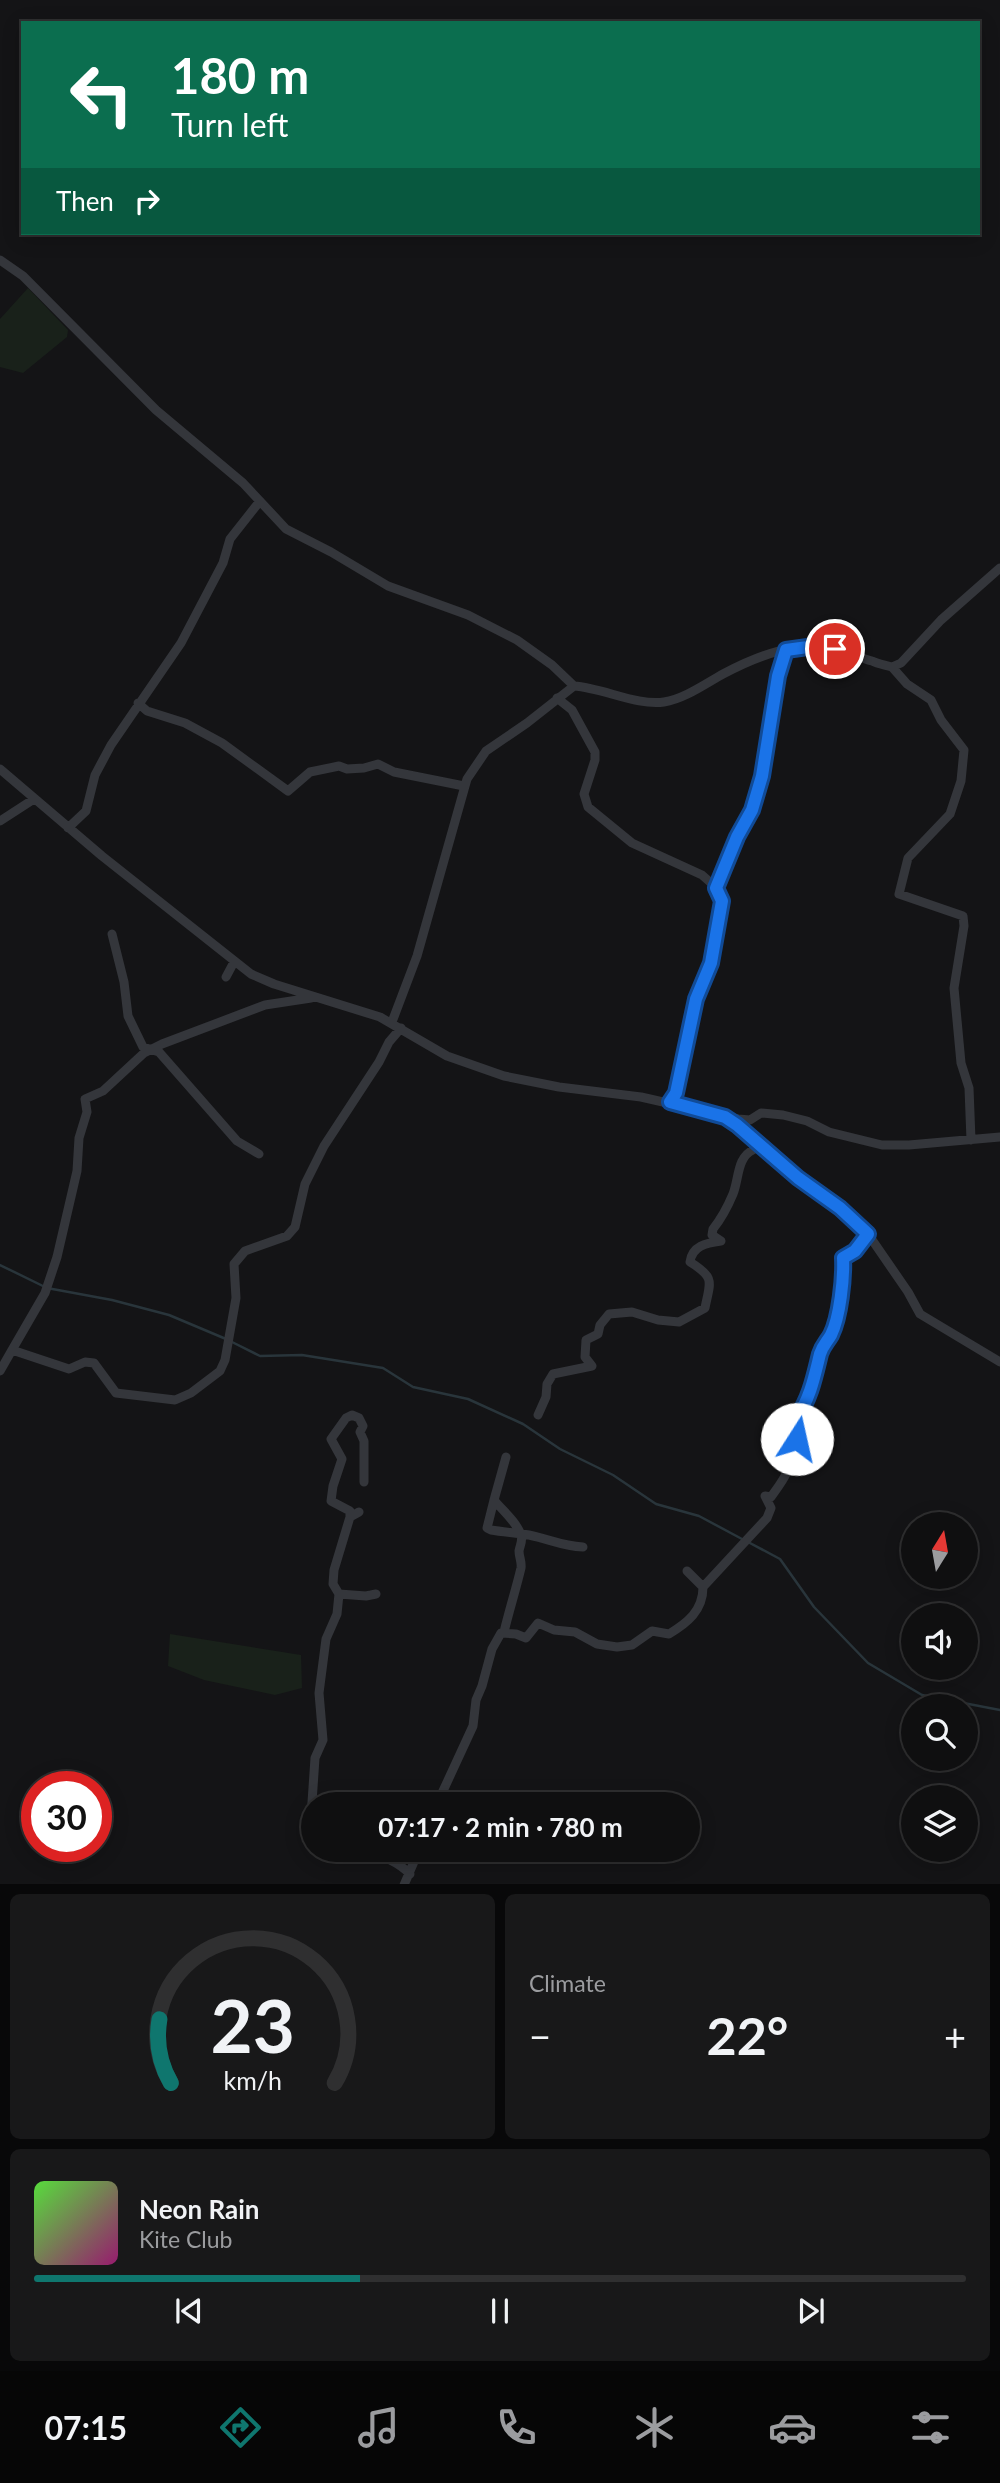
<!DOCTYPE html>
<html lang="en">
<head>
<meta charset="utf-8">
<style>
	body { margin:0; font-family:Lato,sans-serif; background:#181819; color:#f1f3f6; height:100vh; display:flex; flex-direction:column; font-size:26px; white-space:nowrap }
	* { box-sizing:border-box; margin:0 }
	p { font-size:23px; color:#9b9c9f }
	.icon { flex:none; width:38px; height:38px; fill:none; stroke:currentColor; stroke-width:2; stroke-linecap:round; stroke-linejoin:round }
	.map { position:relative; height:1884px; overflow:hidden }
	.side { display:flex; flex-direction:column; gap:10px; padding:10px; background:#080809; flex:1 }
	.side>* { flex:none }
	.banner { position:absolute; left:21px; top:21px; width:959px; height:214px; border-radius:0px; box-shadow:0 4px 18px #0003,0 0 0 2px #2f2f30; background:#0b6e4f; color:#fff; overflow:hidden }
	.needle { width:46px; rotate:11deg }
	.fabs { position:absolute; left:901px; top:1512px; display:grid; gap:14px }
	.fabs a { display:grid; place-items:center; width:77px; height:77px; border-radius:50%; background:#0f0f10; box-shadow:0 4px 18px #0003,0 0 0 2px #2f2f30; font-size:35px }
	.speed { position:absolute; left:21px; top:1771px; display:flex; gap:14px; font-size:35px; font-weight:700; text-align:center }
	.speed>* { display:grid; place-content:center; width:91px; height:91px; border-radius:50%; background:#0f0f10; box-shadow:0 4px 18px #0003,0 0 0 2px #2f2f30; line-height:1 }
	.speed .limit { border:10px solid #d22; background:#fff; color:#111 }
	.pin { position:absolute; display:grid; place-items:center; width:60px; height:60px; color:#fff; margin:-30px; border:4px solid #fff; border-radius:50%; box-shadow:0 2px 7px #0007 }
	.me { position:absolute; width:77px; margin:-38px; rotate:10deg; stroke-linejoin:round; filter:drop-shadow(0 0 5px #0008) }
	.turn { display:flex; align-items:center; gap:24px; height:147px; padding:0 35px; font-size:32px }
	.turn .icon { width:91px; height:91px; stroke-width:2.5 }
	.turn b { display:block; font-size:49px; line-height:60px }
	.then { display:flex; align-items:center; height:66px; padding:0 35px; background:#0003; gap:14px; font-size:26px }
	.big { font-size:52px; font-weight:700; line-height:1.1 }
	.side .tile { flex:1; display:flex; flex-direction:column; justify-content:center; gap:10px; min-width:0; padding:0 24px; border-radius:10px; background:#181819 }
	.side .dial { align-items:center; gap:0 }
	.dial svg { height:182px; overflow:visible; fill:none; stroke:#2f2f30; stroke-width:7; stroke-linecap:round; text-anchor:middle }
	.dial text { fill:#f1f3f6; stroke:none }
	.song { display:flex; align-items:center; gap:21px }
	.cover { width:84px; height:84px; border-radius:10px; background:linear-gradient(135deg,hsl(110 70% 55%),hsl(320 70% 35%)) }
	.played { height:7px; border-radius:4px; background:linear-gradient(90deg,#0f766e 35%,#2f2f30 35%) }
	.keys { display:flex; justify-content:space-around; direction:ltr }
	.heat { display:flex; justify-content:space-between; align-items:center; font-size:38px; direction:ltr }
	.side .tiles { flex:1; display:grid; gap:10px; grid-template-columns:1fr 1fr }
	.tile:last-child { grid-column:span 2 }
	.trip { position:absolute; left:301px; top:1792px; width:399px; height:70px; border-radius:35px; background:#0f0f10; box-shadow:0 4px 18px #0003,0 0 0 2px #2f2f30; font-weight:700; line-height:70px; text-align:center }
	.menu { display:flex; height:112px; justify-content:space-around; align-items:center; background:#060606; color:#9b9c9f }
	.menu .icon { width:49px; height:49px }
	.menu .selected { color:#0f766e }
	.menu b { font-size:32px; color:#f1f3f6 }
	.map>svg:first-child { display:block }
	.green { fill:#19211a }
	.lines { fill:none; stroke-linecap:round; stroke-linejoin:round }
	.stream { stroke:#29353b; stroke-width:2.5 }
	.street { stroke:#34363b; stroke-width:9 }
	.route-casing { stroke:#114b97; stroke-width:18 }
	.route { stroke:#1a73e8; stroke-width:12 }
</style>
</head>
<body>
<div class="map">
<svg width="1000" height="1885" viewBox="0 0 1000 1885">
	<rect width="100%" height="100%" fill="#141416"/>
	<path class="green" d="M28,288L68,330L67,337L23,373L0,367V319Z
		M170,1634L301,1655L302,1688L275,1695L204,1680L168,1666Z"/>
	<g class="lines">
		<path class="stream" d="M0,1265L47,1288L112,1300L169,1315L226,1339
			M232,1342L260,1356L302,1355L383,1368L413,1387L468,1399L523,1424L560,1449L613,1475L656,1504L699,1516L742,1539
			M748,1542L780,1559L814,1607L868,1663L922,1695L1000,1710"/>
		<path class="street" d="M0,260L23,276L156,410L243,483L286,529L331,552L388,586L468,615L517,640L552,665L574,686
			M892,667L907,684L931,700L941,720L964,750L961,781L950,814L908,858L899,894L963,916L964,926L954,988L961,1063L969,1088L971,1140
			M557,698L572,710L595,752V760L584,794L588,807L632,843L702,875L719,890L722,901L711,963L696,999L676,1093L670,1102
			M138,703L147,711L185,723L222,743L288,791L310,772L339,766L347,769L364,768L378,764L394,772L464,786
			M0,769L102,856L251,974L274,984L380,1017L447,1056L504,1076L559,1087L641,1097L738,1119L750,1120L761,1113L783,1115L807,1121L829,1132L882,1145H909L1000,1137
			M0,821L34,799
			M68,828L86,811L95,775L111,745L181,643L223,563L230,539L260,501
			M716,888L737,837L752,810L762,776L778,676L786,650
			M112,934L124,982L128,1016L143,1047L159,1052L237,1141L259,1154
			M226,977L234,962
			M392,1022L417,956L467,779L486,751L527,723L574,686C603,688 637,706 664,702C684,699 705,684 723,674C757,656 797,640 836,649C848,652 860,658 872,661C878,664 886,665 892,667L901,663L941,620L1000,568
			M729,1120L746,1131L798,1178L824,1195L866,1231L908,1292L920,1314L1000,1362
			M12,1350L45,1293L57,1257L77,1171L79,1138L87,1112L85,1099L103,1091L144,1053L162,1044L265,1005L311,998
			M0,1371L12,1350L69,1369L85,1362L94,1363L116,1393L175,1400L191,1393L220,1371L225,1360L236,1298L234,1264L245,1251L287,1236L295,1227L305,1184L324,1146L379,1062L389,1042L401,1028
			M538,1415L546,1397L547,1384L553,1374L592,1366L585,1357L586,1340L598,1334L600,1325L609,1314L632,1312L658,1320L679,1322L705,1308C710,1282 716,1278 690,1262C692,1246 706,1243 721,1241L712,1235L713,1229C721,1219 728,1206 733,1194C739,1179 737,1157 753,1150L756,1142
			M494,1500L506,1457
			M350,1517V1511L331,1501L333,1486L342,1459L331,1439L346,1418L352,1415L359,1418L363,1426L360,1432L364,1441V1482
			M687,1571L703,1587L767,1518L771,1508L765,1496L771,1497C780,1484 793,1469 790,1452C799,1441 802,1429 797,1416L806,1401L824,1343L831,1335L844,1281L843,1258L855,1251L868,1234
			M339,1594L333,1584L334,1570L350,1517L359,1512
			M504,1632C509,1611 516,1589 521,1568C522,1562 519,1557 519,1551C520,1545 523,1541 521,1535C516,1521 503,1511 494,1500L487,1528L491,1530C503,1532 517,1533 529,1535C549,1539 562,1546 583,1547
			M437,1804L473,1726L476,1700L482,1686L492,1649L501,1633L516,1634L526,1638L538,1623L554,1630L575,1632L597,1644L617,1647L632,1645L652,1631L669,1634C687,1623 703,1611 703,1587
			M313,1833L310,1832L315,1758L323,1740L319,1693L326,1639L337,1614L339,1594L366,1596L376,1594L371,1595
			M363,1850C381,1856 396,1860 410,1874
			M404,1885L419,1850"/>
	</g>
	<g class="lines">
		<g class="route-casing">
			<path id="route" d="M797,1439L801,1427L797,1416C810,1400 815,1374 820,1354C823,1345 827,1342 831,1335C840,1317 844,1278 843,1258L855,1251L868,1234L840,1208L798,1178L737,1125L725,1117L670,1102L676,1093L696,999L711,963L722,901L716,888L737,837L752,810L762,776L778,676L786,650L815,646L835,649"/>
		</g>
		<use href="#route" class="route"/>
	</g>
</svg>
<div class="fabs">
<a><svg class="needle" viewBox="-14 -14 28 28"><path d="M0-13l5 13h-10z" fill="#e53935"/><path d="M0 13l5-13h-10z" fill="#9b9c9f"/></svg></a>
<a><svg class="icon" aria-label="sound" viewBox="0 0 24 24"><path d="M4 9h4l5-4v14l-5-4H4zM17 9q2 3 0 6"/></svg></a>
<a><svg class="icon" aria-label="search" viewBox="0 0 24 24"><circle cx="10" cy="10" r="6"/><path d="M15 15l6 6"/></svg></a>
<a><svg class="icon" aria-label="layers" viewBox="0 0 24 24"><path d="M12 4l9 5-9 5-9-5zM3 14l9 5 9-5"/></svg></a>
</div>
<div class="speed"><div class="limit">30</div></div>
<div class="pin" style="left:835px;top:649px;background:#d93025"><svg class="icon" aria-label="arrive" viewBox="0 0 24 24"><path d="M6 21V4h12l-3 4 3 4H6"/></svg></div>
<svg class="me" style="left:797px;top:1439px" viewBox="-20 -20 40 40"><circle r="19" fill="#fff"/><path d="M0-13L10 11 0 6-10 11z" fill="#1a73e8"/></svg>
<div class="trip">07:17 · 2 min · 780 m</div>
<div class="banner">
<div class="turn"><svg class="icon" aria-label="left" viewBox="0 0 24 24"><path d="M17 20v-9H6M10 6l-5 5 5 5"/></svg><div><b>180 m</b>Turn left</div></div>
<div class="then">Then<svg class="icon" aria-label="right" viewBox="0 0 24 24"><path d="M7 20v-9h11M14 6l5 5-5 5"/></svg></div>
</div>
</div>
<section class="side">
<div class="tiles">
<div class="tile dial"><svg viewBox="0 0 100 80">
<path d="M14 69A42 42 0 1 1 86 69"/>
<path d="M14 69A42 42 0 0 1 9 41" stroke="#0f766e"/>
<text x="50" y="56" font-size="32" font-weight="700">23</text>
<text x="50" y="72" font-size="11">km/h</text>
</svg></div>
<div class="tile"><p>Climate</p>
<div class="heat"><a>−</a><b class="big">22°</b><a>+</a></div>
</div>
<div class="tile">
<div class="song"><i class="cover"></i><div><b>Neon Rain</b><p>Kite Club</p></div></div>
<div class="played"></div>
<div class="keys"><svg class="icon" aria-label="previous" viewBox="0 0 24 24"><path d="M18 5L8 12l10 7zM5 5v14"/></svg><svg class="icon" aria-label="pause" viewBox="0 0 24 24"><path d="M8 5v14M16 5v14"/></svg><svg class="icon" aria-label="next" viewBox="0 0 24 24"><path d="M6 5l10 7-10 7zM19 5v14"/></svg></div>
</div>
</div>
</section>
<nav class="menu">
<b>07:15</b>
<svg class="icon selected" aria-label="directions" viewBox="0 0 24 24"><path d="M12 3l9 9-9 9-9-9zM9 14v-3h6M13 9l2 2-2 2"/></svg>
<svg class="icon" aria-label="music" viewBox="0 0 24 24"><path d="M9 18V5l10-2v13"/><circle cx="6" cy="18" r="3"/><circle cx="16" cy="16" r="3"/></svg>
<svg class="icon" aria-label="phone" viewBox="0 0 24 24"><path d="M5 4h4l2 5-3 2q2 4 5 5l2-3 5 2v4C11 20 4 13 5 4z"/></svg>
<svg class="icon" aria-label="climate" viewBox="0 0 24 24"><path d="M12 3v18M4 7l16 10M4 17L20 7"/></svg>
<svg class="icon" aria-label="car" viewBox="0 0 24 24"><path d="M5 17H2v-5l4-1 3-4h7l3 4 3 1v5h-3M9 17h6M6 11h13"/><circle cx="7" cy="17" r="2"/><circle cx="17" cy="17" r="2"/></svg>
<svg class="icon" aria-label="filters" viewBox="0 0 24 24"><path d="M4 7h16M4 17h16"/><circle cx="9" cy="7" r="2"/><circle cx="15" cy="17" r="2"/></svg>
</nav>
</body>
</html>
